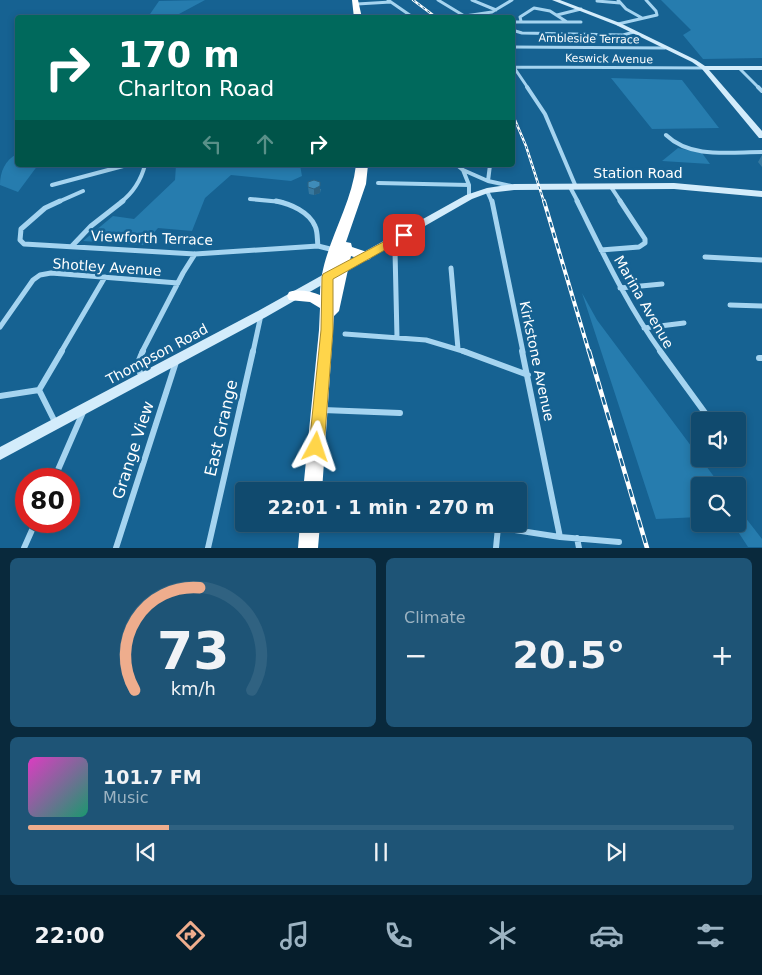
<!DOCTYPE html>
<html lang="en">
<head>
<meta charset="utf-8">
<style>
	body { margin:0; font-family:"DejaVu Sans",sans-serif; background:#1e5476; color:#f1f3f6; height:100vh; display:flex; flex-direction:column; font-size:19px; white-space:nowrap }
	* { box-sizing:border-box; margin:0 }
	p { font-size:16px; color:#9cb3c2 }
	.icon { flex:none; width:28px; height:28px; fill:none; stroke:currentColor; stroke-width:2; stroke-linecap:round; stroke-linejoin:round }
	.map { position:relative; height:548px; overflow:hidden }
	.details { display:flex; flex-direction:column; gap:10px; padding:10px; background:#09293c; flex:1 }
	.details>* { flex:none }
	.banner { position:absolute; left:15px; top:15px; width:500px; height:152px; border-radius:5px; box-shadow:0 2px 8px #0003,0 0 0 1px #306281; background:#00695c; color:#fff; overflow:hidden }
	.tools { position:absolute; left:691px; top:412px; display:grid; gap:10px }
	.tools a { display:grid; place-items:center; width:55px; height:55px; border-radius:5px; background:#104a6e; box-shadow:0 2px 8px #0003,0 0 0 1px #306281; font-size:25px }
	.speed { position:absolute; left:15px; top:468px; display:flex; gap:10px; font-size:25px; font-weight:700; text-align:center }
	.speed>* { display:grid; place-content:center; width:65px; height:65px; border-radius:50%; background:#104a6e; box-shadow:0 2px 8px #0003,0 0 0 1px #306281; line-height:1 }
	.speed .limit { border:8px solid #d22; background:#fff; color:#111 }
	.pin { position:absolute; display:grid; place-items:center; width:42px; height:42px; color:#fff; margin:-21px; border-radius:10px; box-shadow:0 2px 8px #0006 }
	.me { position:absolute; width:55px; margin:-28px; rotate:5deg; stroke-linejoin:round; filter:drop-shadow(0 0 4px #0008) }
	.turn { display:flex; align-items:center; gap:18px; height:105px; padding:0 20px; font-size:22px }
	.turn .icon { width:65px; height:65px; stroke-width:2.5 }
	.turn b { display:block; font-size:35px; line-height:42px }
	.lanes { display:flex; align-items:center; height:48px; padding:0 20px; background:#0003; justify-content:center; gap:25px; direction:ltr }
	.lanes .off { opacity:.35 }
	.big { font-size:38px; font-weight:700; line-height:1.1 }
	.details .widget { flex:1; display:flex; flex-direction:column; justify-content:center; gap:8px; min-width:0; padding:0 18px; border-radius:8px; background:#1e5476 }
	.details .dial { align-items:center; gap:0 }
	.dial svg { height:130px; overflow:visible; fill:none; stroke:#306281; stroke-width:7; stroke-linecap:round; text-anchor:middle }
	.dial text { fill:#f1f3f6; stroke:none }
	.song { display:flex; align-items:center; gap:15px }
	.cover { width:60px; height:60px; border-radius:8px; background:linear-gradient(135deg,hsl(310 70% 55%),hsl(160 70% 35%)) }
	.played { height:5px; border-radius:2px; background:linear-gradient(90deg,#eead8d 20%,#306281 20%) }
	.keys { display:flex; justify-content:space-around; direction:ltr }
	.heat { display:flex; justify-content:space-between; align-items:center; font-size:28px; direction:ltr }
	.details .tiles { flex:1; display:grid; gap:10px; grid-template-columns:1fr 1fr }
	.widget:last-child { grid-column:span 2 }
	.trip { position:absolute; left:235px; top:482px; width:292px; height:50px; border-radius:5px; background:#104a6e; box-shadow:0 2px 8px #0003,0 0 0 1px #306281; font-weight:700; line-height:50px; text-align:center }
	.tab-bar { display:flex; height:80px; justify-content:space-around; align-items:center; background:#061e2c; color:#9cb3c2 }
	.tab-bar .icon { width:35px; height:35px }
	.tab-bar .on { color:#eead8d }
	.tab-bar b { font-size:22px; color:#f1f3f6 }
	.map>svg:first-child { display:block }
	.green { fill:#267cae }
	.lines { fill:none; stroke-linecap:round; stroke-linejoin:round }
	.street-far3 { stroke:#a5d4f0; stroke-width:3 }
	.street-far2 { stroke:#a5d4f0; stroke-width:4 }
	.street-far1 { stroke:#a5d4f0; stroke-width:5 }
	.street { stroke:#a5d4f0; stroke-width:6 }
	.secondary { fill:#d3ecfb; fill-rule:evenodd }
	.highway { fill:#fff; fill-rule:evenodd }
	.rail-far2-casing { stroke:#fff; stroke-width:2.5 }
	.rail-far1-casing { stroke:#fff; stroke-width:4 }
	.rail-casing { stroke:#fff; stroke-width:4.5 }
	.rail-far2 { stroke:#166292; stroke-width:1; stroke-dasharray:3; stroke-linecap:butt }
	.rail-far1 { stroke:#166292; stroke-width:2; stroke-dasharray:5.5; stroke-linecap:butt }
	.rail { stroke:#166292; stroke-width:2.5; stroke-dasharray:8; stroke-linecap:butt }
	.wall { fill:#36789f }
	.shaded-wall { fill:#2c6282 }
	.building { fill:#3f8cb9; stroke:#2c6282 }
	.route { fill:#ffd54a; stroke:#a68a30 }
	.labels { text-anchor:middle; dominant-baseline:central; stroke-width:5; stroke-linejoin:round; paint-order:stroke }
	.far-street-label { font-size:11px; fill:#fff; stroke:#166292 }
	.street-label { font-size:14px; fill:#fff; stroke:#166292 }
	.near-street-label { font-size:16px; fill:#fff; stroke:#166292 }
</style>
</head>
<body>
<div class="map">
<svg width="762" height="548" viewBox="0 0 762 548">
	<rect width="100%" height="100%" fill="#166292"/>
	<path class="green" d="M205,0L179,14L178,17H148L159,1Z
		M661,0H762V58L703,59L683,35L691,30Z
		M611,78L682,80L719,128L652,129Z
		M678,148L702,153L710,164L662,161Z
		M17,154L18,165H38L18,192L0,185C0,172 5,160 17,154Z
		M176,165H300L302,176L291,181L231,175L205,198L192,231L158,228L143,245L83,241L113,216L134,219L175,180Z
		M582,293L597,320L721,486H700V517L656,519Z
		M738,508L762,539V547H748L733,524H738Z"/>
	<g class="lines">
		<path class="street-far3" d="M388,0L414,18
			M438,0L466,17
			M472,0L496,10
			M618,0L626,9L642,18
			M597,1L620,3
			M357,4L391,2
			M557,15L581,9
			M465,16L492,12L512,0
			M521,21L520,17L534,8L550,11L567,22
			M512,22H581
			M618,24L657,15L656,11L646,0
			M512,30L522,33L623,35L634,32
			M512,47L665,48
			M513,66L528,88
			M514,67L704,68
			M739,68L759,88"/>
		<path class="street-far2" d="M527,87L545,114L576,187
			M758,87L762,91
			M666,135C691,159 730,152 762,152
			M457,165L463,170
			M488,181L490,165
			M378,183L469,185
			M52,185L127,165
			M570,187L578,202
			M611,187L621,202
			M487,191L492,202
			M469,197V185L463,170L488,181L511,186
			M250,199L282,202
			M58,202L83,191
			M121,202C134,192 141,180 145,165"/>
		<path class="street-far1" d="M60,201L45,208L21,229L20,240L24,244L195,254L318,246L334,250
			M276,201C291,204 309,212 315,226C318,232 317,240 318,246
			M492,201L523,352
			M577,201C603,253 627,305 661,352
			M388,244L395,251L397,337
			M72,246L91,226L123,201
			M601,250L639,247L645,243V239L620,201
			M705,257L762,260
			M451,268L458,349
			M620,288L662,284
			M730,305L762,306
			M0,327L33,280L40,275L51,273L178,283
			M644,328L684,323
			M345,334L426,340L466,352
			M61,352L105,277
			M142,352L183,273L195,254
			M253,352L261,315"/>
		<path class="street" d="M143,351C137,363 136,367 143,378
			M463,351L528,375
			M522,351L560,537
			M660,351L711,421
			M759,358H762
			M0,396L39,390
			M323,410L400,413
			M56,424L39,390L62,351
			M54,479L84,410
			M475,524L560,537L619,542
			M577,538L579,548
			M24,548L36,521
			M116,548L176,362
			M208,548L253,351
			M496,548L498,527"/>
		<path class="secondary" d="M552,0H560L620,23L696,60L705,66H762V70H709L762,131V138H759L702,69L692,62L616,25Z
			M674,183L762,191V197L674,189L514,190L488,193L472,199L266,317L0,460V447L258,311L466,195L487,188L514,184Z"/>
		<path class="highway" d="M352,0H358L362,18H354Z
			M356,165H368L366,184L346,242L351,243L352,247L370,253L372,256L370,259L365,261L351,256L339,311L334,316L322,491H303L319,330L320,308L310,302L289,300L287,296L289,292C298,289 311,291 320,295C320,250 351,210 356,165Z
			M300,524H320L318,548H298Z"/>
		<g class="rail-far2-casing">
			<path id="rail-far2" d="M413,0L437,18
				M512,113L526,146L544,202"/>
		</g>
		<g class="rail-far1-casing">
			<path id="rail-far1" d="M544,201L589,352"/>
		</g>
		<g class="rail-casing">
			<path id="rail" d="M589,351L647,548"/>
		</g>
		<use href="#rail-far2" class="rail-far2"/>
		<use href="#rail-far1" class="rail-far1"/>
		<use href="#rail" class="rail"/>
	</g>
	<path class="wall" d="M762,155V167L758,162Z
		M308,187L321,189L320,193L314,195L309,194Z"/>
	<path class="shaded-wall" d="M320,182V193L314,195V189Z"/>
	<path class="building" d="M314,180L320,182V186L314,189L308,187V182Z"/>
	<path class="route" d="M404,231L408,232L410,235L408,237L333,279V330L324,447L322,452L316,454L311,452L309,447L321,330L322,277L323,274Z"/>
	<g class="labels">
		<g class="far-street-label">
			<text transform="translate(589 39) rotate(1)">Ambleside Terrace</text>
			<text transform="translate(609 59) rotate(1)">Keswick Avenue</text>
		</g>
		<g class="street-label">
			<text x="638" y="173">Station Road</text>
			<text transform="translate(152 238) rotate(2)">Viewforth Terrace</text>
			<text transform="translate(107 267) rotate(4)">Shotley Avenue</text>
			<text transform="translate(644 302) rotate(60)">Marina Avenue</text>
			<text transform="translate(157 354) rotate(-28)">Thompson Road</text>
			<text transform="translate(537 361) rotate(78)">Kirkstone Avenue</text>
		</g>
		<g class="near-street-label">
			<text transform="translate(221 428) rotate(-77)">East Grange</text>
			<text transform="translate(133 450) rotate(-72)">Grange View</text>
		</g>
	</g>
</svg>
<div class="tools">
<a><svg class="icon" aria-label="sound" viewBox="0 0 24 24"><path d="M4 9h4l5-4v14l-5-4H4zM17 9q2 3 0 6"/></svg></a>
<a><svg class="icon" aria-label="search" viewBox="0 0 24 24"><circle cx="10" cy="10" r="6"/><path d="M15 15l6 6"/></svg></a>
</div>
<div class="speed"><div class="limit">80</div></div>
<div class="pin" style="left:404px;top:235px;background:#d93025"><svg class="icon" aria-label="arrive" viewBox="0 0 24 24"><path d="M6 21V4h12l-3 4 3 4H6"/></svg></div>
<svg class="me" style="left:316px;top:447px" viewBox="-20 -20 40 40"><path d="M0-17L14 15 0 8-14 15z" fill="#ffd54a" stroke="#fff" stroke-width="4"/></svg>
<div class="trip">22:01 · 1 min · 270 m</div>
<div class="banner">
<div class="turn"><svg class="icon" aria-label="right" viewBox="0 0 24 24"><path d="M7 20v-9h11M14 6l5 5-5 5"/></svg><div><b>170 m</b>Charlton Road</div></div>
<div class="lanes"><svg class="icon off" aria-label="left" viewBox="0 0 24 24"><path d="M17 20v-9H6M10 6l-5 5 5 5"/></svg><svg class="icon off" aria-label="ahead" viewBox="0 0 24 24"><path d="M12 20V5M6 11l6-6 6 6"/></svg><svg class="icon" aria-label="right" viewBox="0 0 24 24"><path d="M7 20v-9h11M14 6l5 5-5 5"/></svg></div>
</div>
</div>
<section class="details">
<div class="tiles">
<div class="widget dial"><svg viewBox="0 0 100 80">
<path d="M14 69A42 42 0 1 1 86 69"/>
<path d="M14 69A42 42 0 0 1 54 6" stroke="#eead8d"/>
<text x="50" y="56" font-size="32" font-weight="700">73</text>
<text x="50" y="72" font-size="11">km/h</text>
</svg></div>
<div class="widget"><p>Climate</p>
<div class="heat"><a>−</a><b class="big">20.5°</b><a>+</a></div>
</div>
<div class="widget">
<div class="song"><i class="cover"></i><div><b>101.7 FM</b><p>Music</p></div></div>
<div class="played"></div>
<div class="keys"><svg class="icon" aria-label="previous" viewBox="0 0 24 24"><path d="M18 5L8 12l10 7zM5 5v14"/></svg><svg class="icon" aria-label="pause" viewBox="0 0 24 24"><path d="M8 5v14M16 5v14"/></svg><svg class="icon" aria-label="next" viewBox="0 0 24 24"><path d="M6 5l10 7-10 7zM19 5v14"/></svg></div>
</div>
</div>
</section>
<nav class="tab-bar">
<b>22:00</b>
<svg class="icon on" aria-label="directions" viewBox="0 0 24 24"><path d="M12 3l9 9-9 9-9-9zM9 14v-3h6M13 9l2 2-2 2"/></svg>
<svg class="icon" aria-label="music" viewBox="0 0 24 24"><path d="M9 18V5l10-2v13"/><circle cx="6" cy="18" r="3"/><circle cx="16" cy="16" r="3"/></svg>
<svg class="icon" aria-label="phone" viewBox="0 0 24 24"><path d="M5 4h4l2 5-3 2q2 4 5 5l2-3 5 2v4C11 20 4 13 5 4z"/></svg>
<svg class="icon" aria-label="climate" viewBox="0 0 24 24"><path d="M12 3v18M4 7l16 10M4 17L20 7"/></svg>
<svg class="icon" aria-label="car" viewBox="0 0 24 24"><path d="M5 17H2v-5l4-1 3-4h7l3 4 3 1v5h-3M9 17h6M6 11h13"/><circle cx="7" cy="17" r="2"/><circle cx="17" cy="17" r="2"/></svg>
<svg class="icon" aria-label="filters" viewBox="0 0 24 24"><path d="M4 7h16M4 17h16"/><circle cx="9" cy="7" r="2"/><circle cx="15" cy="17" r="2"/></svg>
</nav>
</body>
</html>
